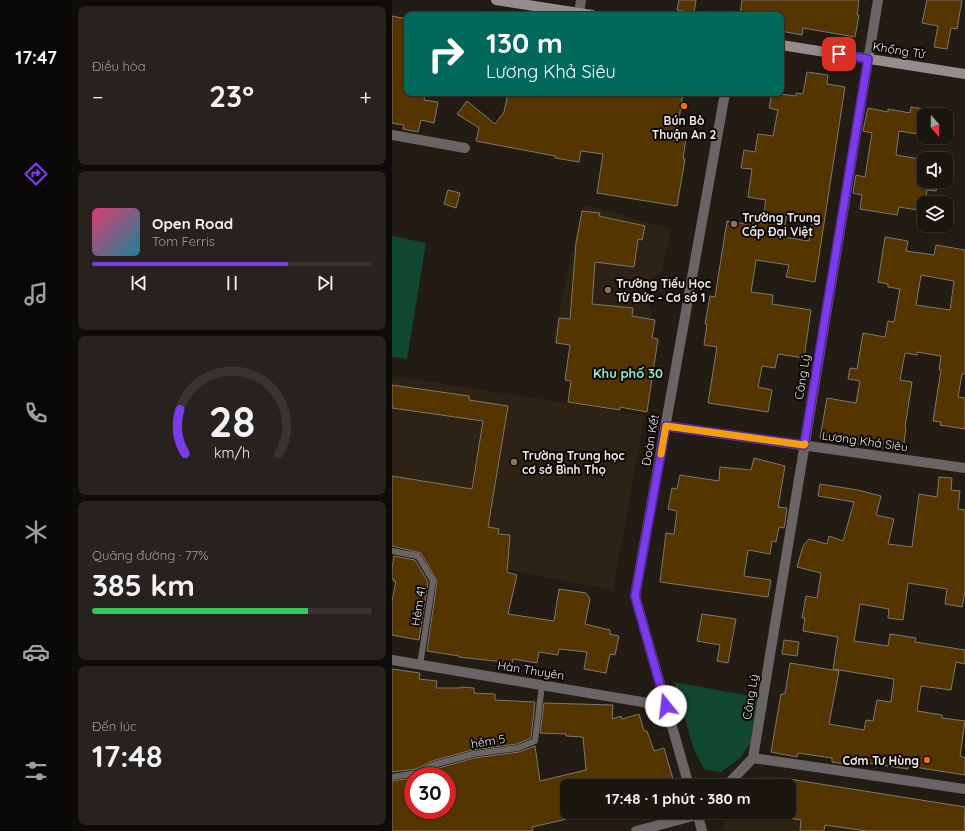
<!DOCTYPE html>
<html lang="vi">
<head>
<meta charset="utf-8">
<style>
	body { margin:0; font-family:Quicksand,sans-serif; background:#27221d; color:#f1f3f6; height:100vh; display:flex; flex-direction:column; font-size:15px; white-space:nowrap }
	* { box-sizing:border-box; margin:0 }
	p { font-size:13px; color:#9f9f9e }
	.icon { flex:none; width:22px; height:22px; fill:none; stroke:currentColor; stroke-width:2; stroke-linecap:round; stroke-linejoin:round }
	.map { position:relative; flex:1; overflow:hidden }
	.drawer { display:flex; flex-direction:column; gap:6px; padding:6px; background:#0e0c08; width:320px }
	.drawer>* { flex:none }
	.guide { position:absolute; left:12px; top:12px; width:380px; height:84px; border-radius:8px; box-shadow:0 1px 3px #0004,0 0 0 1px #38342f; background:#00695c; color:#fff; overflow:hidden }
	.needle { width:26px; rotate:160deg }
	.buttons { position:absolute; left:525px; top:108px; display:grid; gap:8px }
	.buttons a { display:grid; place-items:center; width:36px; height:36px; border-radius:8px; background:#1a150f; box-shadow:0 1px 3px #0004,0 0 0 1px #38342f; font-size:20px }
	.speed { position:absolute; left:12px; top:767px; display:flex; gap:8px; font-size:20px; font-weight:700; text-align:center }
	.speed>* { display:grid; place-content:center; width:52px; height:52px; border-radius:50%; background:#1a150f; box-shadow:0 1px 3px #0004,0 0 0 1px #38342f; line-height:1 }
	.speed .limit { border:6px solid #d22; background:#fff; color:#111 }
	.pin { position:absolute; display:grid; place-items:center; width:34px; height:34px; color:#fff; margin:-17px; border-radius:8px; box-shadow:0 2px 6px #0006 }
	.me { position:absolute; width:44px; margin:-22px; rotate:344deg; stroke-linejoin:round; filter:drop-shadow(0 0 3px #0008) }
	.turn { display:flex; align-items:center; gap:14px; height:84px; padding:0 16px; font-size:18px }
	.turn .icon { width:52px; height:52px; stroke-width:2.5 }
	.turn b { display:block; font-size:28px; line-height:34px }
	.big { font-size:30px; font-weight:800; line-height:1.1 }
	.drawer .tile { flex:1; display:flex; flex-direction:column; justify-content:center; gap:6px; min-width:0; padding:0 14px; border-radius:8px; background:#27221d }
	.drawer .dial { align-items:center; gap:0 }
	.dial svg { height:104px; overflow:visible; fill:none; stroke:#38342f; stroke-width:7; stroke-linecap:round; text-anchor:middle }
	.dial text { fill:#f1f3f6; stroke:none }
	.song { display:flex; align-items:center; gap:12px }
	.cover { width:48px; height:48px; border-radius:6px; background:linear-gradient(135deg,hsl(340 70% 55%),hsl(190 70% 35%)) }
	.played { height:4px; border-radius:2px; background:linear-gradient(90deg,#7c3aed 70%,#38342f 70%) }
	.keys { display:flex; justify-content:space-around; direction:ltr }
	.heat { display:flex; justify-content:space-between; align-items:center; font-size:22px; direction:ltr }
	.charge { height:6px; border-radius:3px; background:linear-gradient(90deg,#34c759 77%,#38342f 0) }
	.trip { position:absolute; left:168px; top:779px; width:236px; height:40px; border-radius:8px; background:#1a150f; box-shadow:0 1px 3px #0004,0 0 0 1px #38342f; font-weight:800; line-height:40px; text-align:center }
	main { display:flex; flex:1; min-height:0 }
	.tabs { display:flex; flex-direction:column; width:72px; justify-content:space-around; align-items:center; background:#0a0806; color:#9f9f9e }
	.tabs .icon { width:28px; height:28px }
	.tabs .current { color:#7c3aed }
	.tabs b { font-size:18px; color:#f1f3f6 }
	.map>svg:first-child { display:block }
	.built { fill:#2c2215 }
	.green { fill:#114731 }
	.building { fill:#543500; stroke:#7e776d; fill-rule:evenodd }
	.lines { fill:none; stroke-linecap:round; stroke-linejoin:round }
	.lane { stroke:#6a6465; stroke-width:6 }
	.street { stroke:#6a6465; stroke-width:10 }
	.secondary { stroke:#968c8e; stroke-width:10 }
	.route-casing { stroke:#51269a; stroke-width:10 }
	.route { stroke:#7c3aed; stroke-width:7 }
	.slow { stroke:#f59e0b; stroke-width:7 }
	.food-dot { fill:#e8710a; stroke:#0a0705; stroke-width:1.5 }
	.education-dot { fill:#8d6e63; stroke:#0a0705; stroke-width:1.5 }
	.labels { text-anchor:middle; dominant-baseline:central; stroke-width:4; stroke-linejoin:round; paint-order:stroke }
	.street-label { font-size:12px; fill:#ede8e3; stroke:#0a0705 }
	.poi-label { font-size:12px; font-weight:bold; fill:#ede8e3; stroke:#0a0705; text-anchor:start }
	.neighbourhood-label { font-size:13px; font-weight:bold; fill:#91eac7; stroke:#0a0705 }
</style>
</head>
<body>
<main>
<nav class="tabs">
<b>17:47</b>
<svg class="icon current" aria-label="directions" viewBox="0 0 24 24"><path d="M12 3l9 9-9 9-9-9zM9 14v-3h6M13 9l2 2-2 2"/></svg>
<svg class="icon" aria-label="music" viewBox="0 0 24 24"><path d="M9 18V5l10-2v13"/><circle cx="6" cy="18" r="3"/><circle cx="16" cy="16" r="3"/></svg>
<svg class="icon" aria-label="phone" viewBox="0 0 24 24"><path d="M5 4h4l2 5-3 2q2 4 5 5l2-3 5 2v4C11 20 4 13 5 4z"/></svg>
<svg class="icon" aria-label="climate" viewBox="0 0 24 24"><path d="M12 3v18M4 7l16 10M4 17L20 7"/></svg>
<svg class="icon" aria-label="car" viewBox="0 0 24 24"><path d="M5 17H2v-5l4-1 3-4h7l3 4 3 1v5h-3M9 17h6M6 11h13"/><circle cx="7" cy="17" r="2"/><circle cx="17" cy="17" r="2"/></svg>
<svg class="icon" aria-label="filters" viewBox="0 0 24 24"><path d="M4 7h16M4 17h16"/><circle cx="9" cy="7" r="2"/><circle cx="15" cy="17" r="2"/></svg>
</nav>
<section class="drawer">
<div class="tile"><p>Điều hòa</p>
<div class="heat"><a>−</a><b class="big">23°</b><a>+</a></div>
</div>
<div class="tile">
<div class="song"><i class="cover"></i><div><b>Open Road</b><p>Tom Ferris</p></div></div>
<div class="played"></div>
<div class="keys"><svg class="icon" aria-label="previous" viewBox="0 0 24 24"><path d="M18 5L8 12l10 7zM5 5v14"/></svg><svg class="icon" aria-label="pause" viewBox="0 0 24 24"><path d="M8 5v14M16 5v14"/></svg><svg class="icon" aria-label="next" viewBox="0 0 24 24"><path d="M6 5l10 7-10 7zM19 5v14"/></svg></div>
</div>
<div class="tile dial"><svg viewBox="0 0 100 80">
<path d="M14 69A42 42 0 1 1 86 69"/>
<path d="M14 69A42 42 0 0 1 10 35" stroke="#7c3aed"/>
<text x="50" y="56" font-size="32" font-weight="700">28</text>
<text x="50" y="72" font-size="11">km/h</text>
</svg></div>
<div class="tile"><p>Quãng đường · 77%</p><b class="big">385 km</b><div class="charge"></div></div>
<div class="tile"><p>Đến lúc</p><b class="big">17:48</b></div>
</section>
<div class="map">
<svg width="573" height="831" viewBox="0 0 573 831">
	<rect width="100%" height="100%" fill="#231c14"/>
	<path class="built" d="M191,204L279,229L270,272L263,275L257,305L261,312L251,358L161,340Z
		M0,376L253,415L221,590L26,552L0,509Z
		M375,775L573,807V831H333L328,813L329,812H397V786H350L356,779Z"/>
	<path class="green" d="M0,236L34,243L15,359L0,357Z
		M282,682L369,698L361,739L349,757L329,772L312,769L302,750Z"/>
	<path class="building" d="M287,0H304L302,13L285,10Z
		M350,0H467L465,15H467L463,37L411,28L410,35L389,31V15H348Z
		M535,0H570L565,29L559,28L555,49L542,47L546,26L530,23Z
		M0,16L15,19V93H33L32,100L46,102L42,123L29,120L26,132L11,129L12,125L0,123Z
		M415,72L436,75L435,84L453,87L423,282L394,277L397,265L364,260L359,292L381,295L380,304L419,310L412,358L386,354L383,368L370,366L366,387L380,390L376,412L316,403L325,347L312,345L315,324H313L318,296L323,297L335,221L354,224L355,221L370,223L374,200L356,197L360,169L349,168L352,150L363,152L366,134L381,136L386,110L377,108L380,93L404,96V93L411,94ZM395,213L421,217L417,241L391,237Z
		M116,93H291L285,131L295,132L291,158L293,159L285,206L205,193L211,154L189,151L187,162L163,158V156L84,141L87,128L65,114L75,101L103,124L112,112Z
		M519,107L532,109V135L507,131L504,155L528,159L525,174L532,175V181H546L544,191L535,190L533,203H532V211L507,207L505,215L468,209L470,195L461,193L464,175L473,177L480,133L471,131L476,108L496,112V109L518,113Z
		M56,190L68,193L64,208L52,204Z
		M190,211L208,213L207,216L253,226L250,240L246,239L242,267L203,262L200,304L241,308L240,316L263,320L260,338L266,339L255,412L228,407V410L176,402L179,381L173,380L178,345L164,343L167,318L178,319L184,243Z
		M493,237L516,241L514,251L542,255L544,245L573,250V374H570L566,397L573,398V429L548,425L549,422L541,421L549,370H547L549,356L525,352V355L513,353L508,380L520,382L513,427L514,428L511,451L428,438L435,398L464,403L468,381L456,379L458,368L465,369L471,333L493,337L496,321L502,322L508,289L496,287V284L486,282ZM529,275L562,281L558,310L524,305Z
		M0,385L77,396V400L116,406L96,527L107,529L106,534L118,535L115,572L125,575L116,614L162,621L167,589L194,593L198,599L193,624L218,630V634L227,636L223,655L218,654L214,673L192,669L195,652L167,649L166,655L147,652L145,663L121,659L120,663L67,657V656L35,651L45,581L29,553L0,546V476L80,489L91,421L0,408Z
		M362,458L393,466L386,507L395,508L392,528L387,527L384,542L380,541L378,554L356,550L352,576L379,580L376,597L268,582L274,533L282,534L285,511L276,509L280,488L285,489L288,475L327,481L328,467L359,470Z
		M547,477L560,478L559,490L568,491L566,509L573,510V591L570,607L553,604L555,589L516,583L511,620L496,618L497,609L468,604L462,641L496,646L498,634L524,638L523,642L573,650V664L564,662L559,690L529,686L525,711L550,715V718L573,721L568,756L573,758V775L516,766V769L462,761V764L452,762V764L440,762V758L406,753L405,757L379,752L389,694H393L398,663L447,671L437,724L472,730L474,720L481,721L485,700L499,702L502,679L441,669L446,637L411,631L413,618H410L414,596L425,598L429,573L405,567L411,546L417,539L435,544L437,536L451,541L462,502L426,496L428,484L466,490L489,496L484,515L502,519L496,544L520,547L527,494L545,497Z
		M2,556L23,560L36,582L27,640L0,635V601L4,581H1L2,579H0V569Z
		M310,614L344,619L336,663L325,661L328,645L305,641Z
		M392,640L407,642L405,656L390,654Z
		M0,669L28,673L27,679L45,681L44,688H69V687L82,688V693L103,694V700L143,702L139,738L125,744L80,750L40,761L24,769L0,772Z
		M152,703L221,705L220,719L229,716L230,719L247,714L252,731H255L262,751L272,748L283,786H175V819L140,827L141,831H0V781L21,778V810H55V776H29L43,769L82,758L127,752L143,746L148,781L194,770L191,737L174,736V734L148,733Z
		M397,779L573,807L572,831H475L433,825L432,831H408L409,820L397,818Z"/>
	<g class="lines">
		<path class="lane" d="M0,551L26,556L41,581L28,665
			M0,777L25,773L41,765L81,754L126,748L143,741L150,685"/>
		<path class="street" d="M187,13L189,0
			M0,135L73,148
			M274,426L573,468
			M0,660L274,706
			M361,758L486,0
			M361,758L573,789
			M297,786L243,596L333,93
			M334,786L361,758
			M305,812L310,831
			M244,831L305,815L309,812"/>
		<path class="secondary" d="M104,0L200,15
			M389,45L573,74"/>
	</g>
	<g class="lines">
		<g class="route-casing">
			<path id="route" d="M274,706L243,596L274,426L412,445L476,59L447,54"/>
		</g>
		<use href="#route" class="route"/>
		<path class="slow" d="M269,454L274,426L412,445L413,444"/>
	</g>
	<g class="food-dot">
		<circle cx="292" cy="106" r="4"/>
		<circle cx="535" cy="760" r="4"/>
	</g>
	<g class="education-dot">
		<circle cx="342" cy="224" r="4"/>
		<circle cx="216" cy="290" r="4"/>
		<circle cx="122" cy="462" r="4"/>
	</g>
	<g class="labels">
		<g class="street-label">
			<text transform="translate(507 50) rotate(9)">Khổng Tử</text>
			<text transform="translate(410 377) rotate(-81)">Công Lý</text>
			<text transform="translate(258 440) rotate(-80)">Đoàn Kết</text>
			<text transform="translate(473 441) rotate(8)">Lương Khả Siêu</text>
			<text transform="translate(26 606) rotate(-81)">Hẻm 41</text>
			<text transform="translate(139 670) rotate(9)">Hàn Thuyên</text>
			<text transform="translate(358 697) rotate(-81)">Công Lý</text>
			<text transform="translate(96 741) rotate(-9)">hẻm 5</text>
		</g>
		<g class="poi-label">
			<text x="292" y="120" text-anchor="middle">Bún Bò<tspan x="292" dy="14">Thuận An 2</tspan></text>
			<text x="350" y="217">Trường Trung<tspan x="350" dy="14">Cấp Đại Việt</tspan></text>
			<text x="224" y="283">Trường Tiểu Học<tspan x="224" dy="14">Từ Đức - Cơ sở 1</tspan></text>
			<text x="130" y="455">Trường Trung học<tspan x="130" dy="14">cơ sở Bình Thọ</tspan></text>
			<text x="527" y="760" text-anchor="end">Cơm Tư Hùng</text>
		</g>
		<g class="neighbourhood-label">
			<text x="236" y="373">Khu phố 30</text>
		</g>
	</g>
</svg>
<div class="buttons">
<a><svg class="needle" viewBox="-14 -14 28 28"><path d="M0-13l5 13h-10z" fill="#e53935"/><path d="M0 13l5-13h-10z" fill="#9f9f9e"/></svg></a>
<a><svg class="icon" aria-label="sound" viewBox="0 0 24 24"><path d="M4 9h4l5-4v14l-5-4H4zM17 9q2 3 0 6"/></svg></a>
<a><svg class="icon" aria-label="layers" viewBox="0 0 24 24"><path d="M12 4l9 5-9 5-9-5zM3 14l9 5 9-5"/></svg></a>
</div>
<div class="speed"><div class="limit">30</div></div>
<div class="pin" style="left:447px;top:54px;background:#d93025"><svg class="icon" aria-label="arrive" viewBox="0 0 24 24"><path d="M6 21V4h12l-3 4 3 4H6"/></svg></div>
<svg class="me" style="left:274px;top:706px" viewBox="-20 -20 40 40"><circle r="19" fill="#fff"/><path d="M0-13L10 11 0 6-10 11z" fill="#7c3aed"/></svg>
<div class="trip">17:48 · 1 phút · 380 m</div>
<div class="guide">
<div class="turn"><svg class="icon" aria-label="right" viewBox="0 0 24 24"><path d="M7 20v-9h11M14 6l5 5-5 5"/></svg><div><b>130 m</b>Lương Khả Siêu</div></div>
</div>
</div>
</main>
</body>
</html>
